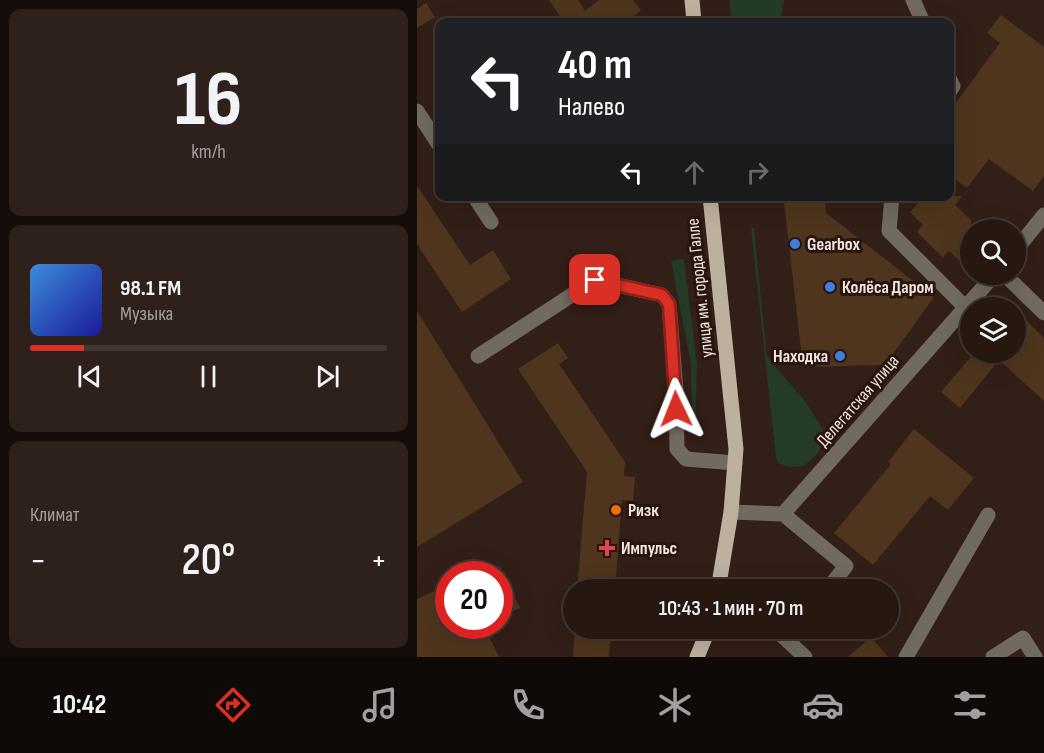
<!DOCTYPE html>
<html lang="ru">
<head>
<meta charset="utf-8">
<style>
	body { margin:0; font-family:"Sofia Sans Condensed",sans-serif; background:#2e201a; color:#f1f3f6; height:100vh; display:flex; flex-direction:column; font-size:22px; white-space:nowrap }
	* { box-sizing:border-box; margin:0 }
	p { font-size:20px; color:#a49f9f }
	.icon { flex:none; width:33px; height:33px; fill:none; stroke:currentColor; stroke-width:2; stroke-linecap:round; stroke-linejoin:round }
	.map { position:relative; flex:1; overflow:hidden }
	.panel { display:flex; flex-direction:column; gap:9px; padding:9px; background:#150d09; width:417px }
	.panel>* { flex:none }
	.guide { position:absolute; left:18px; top:18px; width:519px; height:183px; border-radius:12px; box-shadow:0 6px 24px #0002,0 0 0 2px #423631; background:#202124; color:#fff; overflow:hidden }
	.tools { position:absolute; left:543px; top:219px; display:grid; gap:12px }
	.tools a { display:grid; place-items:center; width:66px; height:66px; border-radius:50%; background:#261711; box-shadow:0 6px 24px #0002,0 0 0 2px #423631; font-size:30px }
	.speed { position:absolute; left:18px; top:561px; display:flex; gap:12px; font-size:30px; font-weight:700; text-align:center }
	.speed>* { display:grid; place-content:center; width:78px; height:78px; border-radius:50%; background:#261711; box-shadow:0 6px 24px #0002,0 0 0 2px #423631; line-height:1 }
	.speed .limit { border:9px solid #d22; background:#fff; color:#111 }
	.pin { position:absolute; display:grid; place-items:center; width:51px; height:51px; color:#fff; margin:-26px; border-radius:12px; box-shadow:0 3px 9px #0006 }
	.me { position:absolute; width:66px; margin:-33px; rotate:358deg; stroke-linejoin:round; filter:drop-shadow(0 0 4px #0008) }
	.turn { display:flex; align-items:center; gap:21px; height:126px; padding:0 24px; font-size:27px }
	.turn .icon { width:78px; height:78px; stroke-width:2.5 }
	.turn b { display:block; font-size:42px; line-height:51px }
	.lanes { display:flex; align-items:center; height:57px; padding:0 24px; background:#0003; justify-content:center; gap:30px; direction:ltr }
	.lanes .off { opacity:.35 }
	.big { font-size:45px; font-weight:600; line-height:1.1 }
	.panel .tile { flex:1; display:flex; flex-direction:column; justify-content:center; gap:9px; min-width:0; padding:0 21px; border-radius:12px; background:#2e201a }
	.panel .dial { align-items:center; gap:0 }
	.dial b { font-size:78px; line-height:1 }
	.song { display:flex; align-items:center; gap:18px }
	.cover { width:72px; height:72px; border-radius:9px; background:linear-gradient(135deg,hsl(210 70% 55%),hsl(240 70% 35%)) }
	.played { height:6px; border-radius:3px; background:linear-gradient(90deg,#d93025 15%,#423631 15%) }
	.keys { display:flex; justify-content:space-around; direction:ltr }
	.heat { display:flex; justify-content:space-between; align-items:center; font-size:33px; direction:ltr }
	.trip { position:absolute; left:146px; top:579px; width:336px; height:60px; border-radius:30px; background:#261711; box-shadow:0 6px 24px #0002,0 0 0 2px #423631; font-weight:600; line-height:60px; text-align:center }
	.menu { display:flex; height:96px; justify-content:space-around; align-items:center; background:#0f0907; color:#a49f9f }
	.menu .icon { width:42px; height:42px }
	.menu .active { color:#d93025 }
	.menu b { font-size:27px; color:#f1f3f6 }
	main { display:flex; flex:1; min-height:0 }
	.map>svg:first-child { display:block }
	.green { fill:#243c27 }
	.building { fill:#4f351d }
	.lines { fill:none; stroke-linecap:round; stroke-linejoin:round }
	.minor { stroke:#706a61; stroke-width:15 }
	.major { stroke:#beb09f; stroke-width:15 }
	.route-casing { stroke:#8d1f18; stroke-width:15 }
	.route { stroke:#d93025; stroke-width:10 }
	.shop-dot { fill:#3f7fe0; stroke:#28150e; stroke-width:2 }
	.food-dot { fill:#e8710a; stroke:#28150e; stroke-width:2 }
	.health-dot { fill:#e0444e; stroke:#28150e; stroke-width:2 }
	.labels { text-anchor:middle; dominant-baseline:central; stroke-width:6; stroke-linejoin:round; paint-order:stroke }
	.poi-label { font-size:18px; font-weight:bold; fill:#f2e4de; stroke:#28150e; text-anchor:start }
	.street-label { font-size:18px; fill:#f2e4de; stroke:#28150e }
</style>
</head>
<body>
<main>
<section class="panel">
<div class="tile dial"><b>16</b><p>km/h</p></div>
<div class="tile">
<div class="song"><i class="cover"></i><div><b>98.1 FM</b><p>Музыка</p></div></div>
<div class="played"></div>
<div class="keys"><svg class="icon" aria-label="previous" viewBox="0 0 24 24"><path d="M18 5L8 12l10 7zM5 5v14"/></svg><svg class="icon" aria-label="pause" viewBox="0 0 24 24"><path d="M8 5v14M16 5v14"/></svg><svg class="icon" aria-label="next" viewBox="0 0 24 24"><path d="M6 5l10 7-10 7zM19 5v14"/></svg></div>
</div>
<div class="tile"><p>Климат</p>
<div class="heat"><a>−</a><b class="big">20°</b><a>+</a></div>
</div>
</section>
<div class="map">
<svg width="627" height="657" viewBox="0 0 627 657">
	<rect width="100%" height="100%" fill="#321f17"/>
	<path class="green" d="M313,0H367L363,22H314Z
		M334,228H337L350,357L388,401L410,436L401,453L387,466L373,467L361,463L359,458Z
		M267,259L280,364L278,427H275L274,364L254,261Z"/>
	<path class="building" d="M132,0H161L168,11L182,0H216L224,10L209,22H147Z
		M9,3L18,17L0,28V9Z
		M584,15L627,47V176L616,191L572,159L550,188L532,175V112L583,43L570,33Z
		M0,186L53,265L76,250L94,279L45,312L0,244Z
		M508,196H545L538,205L554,220V272L532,251L526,258L500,232L506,225L493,212Z
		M408,200L409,213L517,297L468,365L386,367L367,201Z
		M598,309L627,338V401L582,360L543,408L524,392L558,352H598Z
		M0,311L106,482L0,547Z
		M141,343L151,358L142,364L208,462L207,476L218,477L216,501L205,500L198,590H160L170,472L101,369Z
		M497,429L557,478L531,510L513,496L456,565L417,533L474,464L471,462Z
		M82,565L103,608L82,617Z
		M32,584V626H67L82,657H0V599Z
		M158,628H194L192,657H156Z
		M454,637L471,657H431Z"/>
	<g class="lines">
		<path class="minor" d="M496,0L506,22
			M532,78L536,86L532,92
			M0,111L22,145
			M57,196L74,222
			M475,196L472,231L549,308
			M598,251L627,215
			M587,274L627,313
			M61,356L178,280L245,295L252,304L259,390L260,449L269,459L318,463
			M314,512L366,514L578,274
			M366,514L429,566L410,590
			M357,628L388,657
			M489,657L571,515
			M576,657L606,638L618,657"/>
		<path class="major" d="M275,0L277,22
			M293,196L319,449L314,512L301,590
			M280,657L292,628"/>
	</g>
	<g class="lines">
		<g class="route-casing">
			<path id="route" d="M178,280L245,295L252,304L259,409"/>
		</g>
		<use href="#route" class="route"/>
	</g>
	<g class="shop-dot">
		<circle cx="378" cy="244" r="6"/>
		<circle cx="413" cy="287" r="6"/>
		<circle cx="423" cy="356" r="6"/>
	</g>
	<circle class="food-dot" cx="199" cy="510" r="6"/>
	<path class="health-dot" d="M187 539h6v6h6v6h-6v6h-6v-6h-6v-6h6z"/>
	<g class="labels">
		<g class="poi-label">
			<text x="390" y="244">Gearbox</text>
			<text x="425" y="287">Колёса Даром</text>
			<text x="411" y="356" text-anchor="end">Находка</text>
			<text x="211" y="510">Ризк</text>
			<text x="204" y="548">Импульс</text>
		</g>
		<g class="street-label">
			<text transform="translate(283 288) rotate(-96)">улица им. города Галле</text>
			<text transform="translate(441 401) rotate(-49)">Делегатская улица</text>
		</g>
	</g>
</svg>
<div class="tools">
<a><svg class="icon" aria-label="search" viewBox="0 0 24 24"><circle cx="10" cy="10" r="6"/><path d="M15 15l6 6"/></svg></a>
<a><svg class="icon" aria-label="layers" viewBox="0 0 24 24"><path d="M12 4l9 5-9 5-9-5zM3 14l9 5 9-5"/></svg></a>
</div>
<div class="speed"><div class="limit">20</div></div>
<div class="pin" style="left:178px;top:280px;background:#d93025"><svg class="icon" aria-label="arrive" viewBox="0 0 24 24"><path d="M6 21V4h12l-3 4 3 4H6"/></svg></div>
<svg class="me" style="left:259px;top:409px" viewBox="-20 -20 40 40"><path d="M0-17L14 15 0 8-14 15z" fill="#d93025" stroke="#fff" stroke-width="4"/></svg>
<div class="trip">10:43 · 1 мин · 70 m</div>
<div class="guide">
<div class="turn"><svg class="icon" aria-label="left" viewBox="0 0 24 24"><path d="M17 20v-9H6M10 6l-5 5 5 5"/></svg><div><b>40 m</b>Налево</div></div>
<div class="lanes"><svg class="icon" aria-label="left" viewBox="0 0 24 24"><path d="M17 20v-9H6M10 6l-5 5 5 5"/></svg><svg class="icon off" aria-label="ahead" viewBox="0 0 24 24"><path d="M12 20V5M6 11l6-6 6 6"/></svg><svg class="icon off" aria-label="right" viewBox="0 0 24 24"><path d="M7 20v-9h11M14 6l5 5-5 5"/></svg></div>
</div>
</div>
</main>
<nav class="menu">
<b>10:42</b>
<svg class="icon active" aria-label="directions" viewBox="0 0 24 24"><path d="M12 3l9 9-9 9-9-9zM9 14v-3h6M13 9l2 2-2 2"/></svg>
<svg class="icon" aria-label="music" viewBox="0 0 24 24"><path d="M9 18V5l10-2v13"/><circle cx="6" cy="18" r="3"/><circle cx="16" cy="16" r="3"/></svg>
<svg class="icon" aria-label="phone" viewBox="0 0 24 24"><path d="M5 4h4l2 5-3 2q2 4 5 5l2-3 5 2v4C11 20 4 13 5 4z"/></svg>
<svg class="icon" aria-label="climate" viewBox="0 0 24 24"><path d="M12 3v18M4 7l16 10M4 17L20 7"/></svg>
<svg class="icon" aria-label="car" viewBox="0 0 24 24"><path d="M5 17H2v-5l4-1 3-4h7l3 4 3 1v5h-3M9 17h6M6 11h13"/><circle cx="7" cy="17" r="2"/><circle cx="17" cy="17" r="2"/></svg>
<svg class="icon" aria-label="filters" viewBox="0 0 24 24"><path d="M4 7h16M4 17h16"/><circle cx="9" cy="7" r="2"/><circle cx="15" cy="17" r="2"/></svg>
</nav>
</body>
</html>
